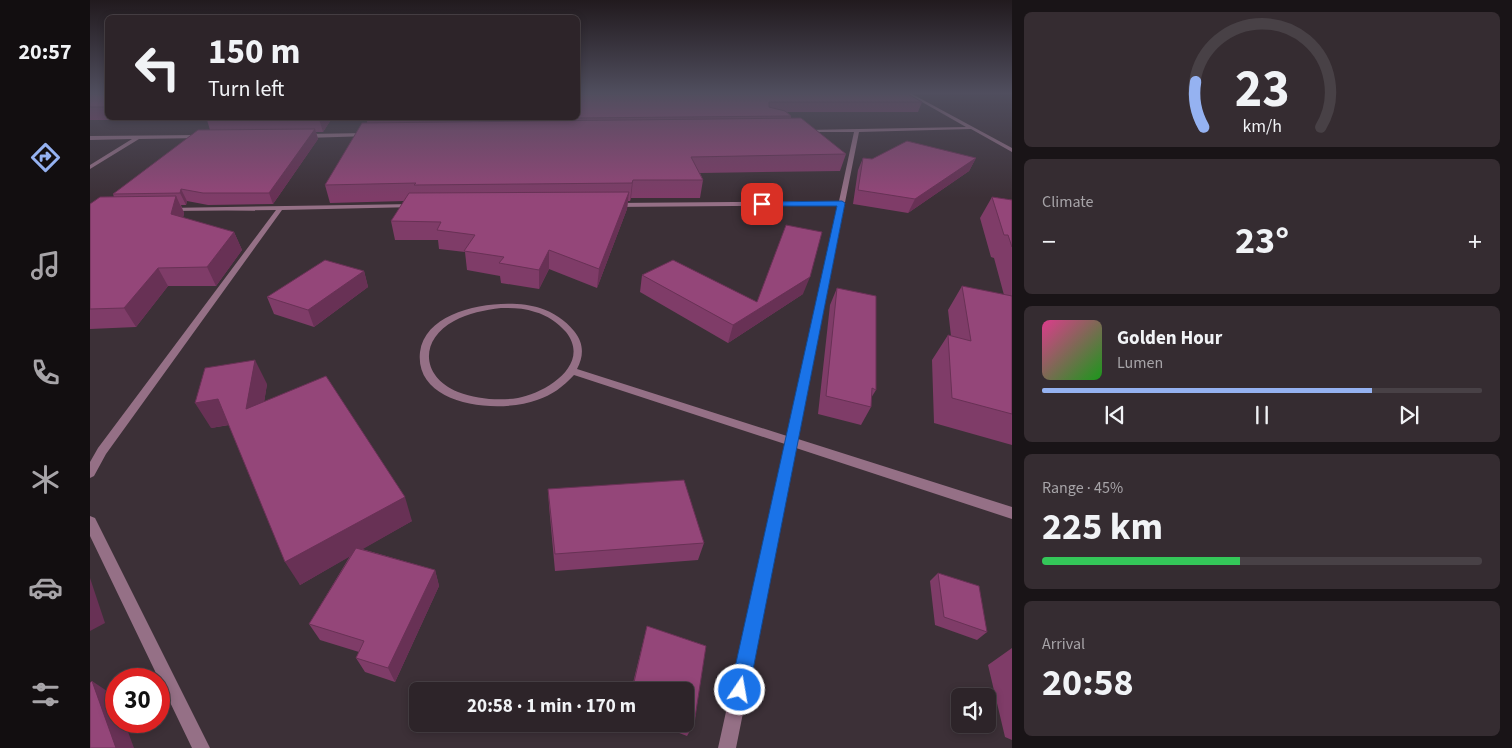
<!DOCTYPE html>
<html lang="en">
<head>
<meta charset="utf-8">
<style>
	body { margin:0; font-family:"Source Sans 3",sans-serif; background:#352c31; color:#f1f3f6; height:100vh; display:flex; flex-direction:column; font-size:19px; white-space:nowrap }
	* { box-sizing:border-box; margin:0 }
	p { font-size:16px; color:#a7a4a8 }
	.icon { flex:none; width:28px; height:28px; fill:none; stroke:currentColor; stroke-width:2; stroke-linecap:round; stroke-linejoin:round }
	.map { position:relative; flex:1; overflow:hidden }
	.details { display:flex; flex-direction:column; gap:12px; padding:12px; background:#191417; width:500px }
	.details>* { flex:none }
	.guide { position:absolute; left:15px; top:15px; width:475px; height:105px; border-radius:8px; box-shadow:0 2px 8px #0003,0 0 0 1px #484146; background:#2d2429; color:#f1f3f6; overflow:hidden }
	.controls { position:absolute; left:861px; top:688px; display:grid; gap:10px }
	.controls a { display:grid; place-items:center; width:45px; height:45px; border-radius:8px; background:#2d2429; box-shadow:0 2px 8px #0003,0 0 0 1px #484146; font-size:25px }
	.speed { position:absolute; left:15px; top:668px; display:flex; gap:10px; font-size:25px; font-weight:700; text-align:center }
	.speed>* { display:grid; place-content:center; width:65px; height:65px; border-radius:50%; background:#2d2429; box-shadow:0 2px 8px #0003,0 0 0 1px #484146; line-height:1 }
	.speed .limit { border:8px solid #d22; background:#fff; color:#111 }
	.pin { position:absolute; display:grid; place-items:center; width:42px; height:42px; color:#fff; margin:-21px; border-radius:10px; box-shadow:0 2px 8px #0006 }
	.me { position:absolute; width:55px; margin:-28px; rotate:12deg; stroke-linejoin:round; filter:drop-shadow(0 0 4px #0008) }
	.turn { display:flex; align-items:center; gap:18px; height:105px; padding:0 20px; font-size:22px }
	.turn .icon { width:65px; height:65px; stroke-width:2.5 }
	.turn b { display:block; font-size:35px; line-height:42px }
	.big { font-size:38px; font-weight:700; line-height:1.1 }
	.details .tile { flex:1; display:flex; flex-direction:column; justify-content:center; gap:8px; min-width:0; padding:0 18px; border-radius:8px; background:#352c31 }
	.details .dial { align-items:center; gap:0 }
	.dial svg { height:130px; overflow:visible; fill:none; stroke:#484146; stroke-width:7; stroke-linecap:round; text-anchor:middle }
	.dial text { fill:#f1f3f6; stroke:none }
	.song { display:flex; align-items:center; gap:15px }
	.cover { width:60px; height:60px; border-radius:8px; background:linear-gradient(135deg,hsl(330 70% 55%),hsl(120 70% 35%)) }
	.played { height:5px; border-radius:2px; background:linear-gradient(90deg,#95b2f1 75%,#484146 75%) }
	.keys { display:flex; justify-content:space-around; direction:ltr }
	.heat { display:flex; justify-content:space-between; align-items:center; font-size:28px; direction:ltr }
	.charge { height:8px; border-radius:4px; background:linear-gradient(90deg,#34c759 45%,#484146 0) }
	.trip { position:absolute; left:319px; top:682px; width:285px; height:50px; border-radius:8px; background:#2d2429; box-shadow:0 2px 8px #0003,0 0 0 1px #484146; font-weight:700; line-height:50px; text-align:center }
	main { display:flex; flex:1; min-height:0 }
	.tab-bar { display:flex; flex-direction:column; width:90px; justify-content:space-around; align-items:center; background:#120e10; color:#a7a4a8 }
	.tab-bar .icon { width:35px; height:35px }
	.tab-bar .active { color:#95b2f1 }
	.tab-bar b { font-size:22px; color:#f1f3f6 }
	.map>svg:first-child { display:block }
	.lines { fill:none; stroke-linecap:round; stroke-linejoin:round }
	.minor { fill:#957086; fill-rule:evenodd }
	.wall { fill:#7f3c68 }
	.shaded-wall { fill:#683155 }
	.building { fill:#944679; stroke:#683155 }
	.route { fill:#1a73e8; stroke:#114b97 }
</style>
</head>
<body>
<main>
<nav class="tab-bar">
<b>20:57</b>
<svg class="icon active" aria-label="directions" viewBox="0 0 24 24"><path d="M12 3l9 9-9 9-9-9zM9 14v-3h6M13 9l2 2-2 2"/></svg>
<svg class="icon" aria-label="music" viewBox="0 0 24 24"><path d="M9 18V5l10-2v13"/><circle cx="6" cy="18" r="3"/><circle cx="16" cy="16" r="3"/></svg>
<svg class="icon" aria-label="phone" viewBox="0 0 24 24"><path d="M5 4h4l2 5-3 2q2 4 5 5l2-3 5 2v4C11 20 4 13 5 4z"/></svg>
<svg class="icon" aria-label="climate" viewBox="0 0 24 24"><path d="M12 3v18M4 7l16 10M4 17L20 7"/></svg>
<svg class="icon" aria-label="car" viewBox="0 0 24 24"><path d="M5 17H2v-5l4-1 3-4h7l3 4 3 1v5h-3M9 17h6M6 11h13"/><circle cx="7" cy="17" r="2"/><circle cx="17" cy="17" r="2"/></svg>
<svg class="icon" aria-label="filters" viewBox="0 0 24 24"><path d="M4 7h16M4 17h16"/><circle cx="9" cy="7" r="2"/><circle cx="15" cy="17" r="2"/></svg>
</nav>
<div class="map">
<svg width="922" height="748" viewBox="0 0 922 748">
	<rect width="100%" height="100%" fill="#3c3037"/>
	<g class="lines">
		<path class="minor" d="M818,94H822L922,148V152L881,129L769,132L708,439L922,507V519L706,448L646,748H628L695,444L484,375C473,387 462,395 447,400C410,414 324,407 330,352C336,306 416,297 450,308C463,312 475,320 484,331C494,343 494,356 487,369L697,436L748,205L523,207L520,205L523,203L749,201L764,132H715L713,131L715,130L876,127ZM411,308C422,308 434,308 445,312C457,315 468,323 476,332C502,365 455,393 428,398C408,401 387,399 368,392C331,377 329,340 364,321C378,313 395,310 411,308Z
			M278,133L280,136L215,138L212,136L215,134Z
			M110,135L112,138L49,139L0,169V165L42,139L0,140V136Z
			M324,204L327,206L326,207L192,210L16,454L4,476L0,478V462L8,448L186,210L78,211L76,210V208Z
			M0,516L5,518L120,748H102L0,536Z"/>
	</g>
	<path class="wall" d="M0,94H18V118H242L233,132H226L228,139L183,204L118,205L97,201L96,205H91L94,213L93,218L144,232L152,250L126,286H78L46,327L0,329V204L24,197L23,194L120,130L117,120H0Z
		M488,94L832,102L828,112H697L701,116V118L756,154L750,171L610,173L613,180L610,198H541L540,201H538L537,209L507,288L459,269L449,289L411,283L410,276L377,270L375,252L349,249L348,240H305L301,221L315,201L240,203L235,185L277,123V120Z
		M773,158L782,159L886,158L879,171L818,213L763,204L768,170Z
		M902,197L922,200V445L844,423L842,360L858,335L861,336L858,310L872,286L914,295L904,258L901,257L890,218Z
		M274,271L278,287L224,327L184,314L177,297Z
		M552,275L667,302L713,294L638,343L550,292Z
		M747,288L786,390L781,398V407L771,425L728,414L740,305Z
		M177,384L174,402L322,521L272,549L345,570L349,586L305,682L275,672L266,658L269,652L230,640L219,624L260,556L210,585L139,425L121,428Z
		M458,489L614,543L608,560L465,571L459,506Z
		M848,573L897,632L887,640L845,625L840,581Z
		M557,626L616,646L604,724L597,736L566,724H595V691H541Z
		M922,648V740L915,737L898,665Z"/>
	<path class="shaded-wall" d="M230,118H242L233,132L229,119Z
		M225,129L228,139L183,204L179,193Z
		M886,158L879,171L818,213L825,199Z
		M543,180L541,198L540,201L542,183Z
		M91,189L97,201L96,205L90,193Z
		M539,192L537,209L507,288L509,269Z
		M86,196L94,213L90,231L81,214Z
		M144,232L152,250L126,286L117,267Z
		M459,250V269L449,289V270Z
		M68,268L78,286L46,327L34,308Z
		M274,271L278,287L224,327L218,310Z
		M720,277L713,294L638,343L643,325Z
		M165,360L177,384L169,434L156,409Z
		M128,399L143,424L121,428L105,403Z
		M315,497L322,521L210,585L195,562Z
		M345,570L349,586L305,682L298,668Z
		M0,578L15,623L0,631Z
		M2,681L23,695L26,703V721H34L44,748H26Z"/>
	<path class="building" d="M0,94H18V107H0Z
		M488,94H818L832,102H679V107L695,111L701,116L277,120L278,118H488Z
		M120,118H230L229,119L116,120Z
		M711,118L756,154L601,157L613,180H543L542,183L324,185L326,183L235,185L272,123Z
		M225,129L179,193H113L91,189L90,193L23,194L108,130Z
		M817,141L886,158L825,199L768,190L773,158L782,159Z
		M539,192L509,269L459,250L449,270L409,263L414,257L374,251L385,235L347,230L351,222L301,221L319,193Z
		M86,196L81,214L144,232L117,267L68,268L34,308L0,309V204L10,197Z
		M902,197L922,200V247L918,235H914Z
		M696,225L732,232L720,277L643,325L552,275L583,260L667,302Z
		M235,260L274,271L218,310L177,297Z
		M872,286L922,296V414L862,398L858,335L881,341Z
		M747,288L786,296V390L782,388L781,407L736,396Z
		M165,360L156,409L236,376L315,497L195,562L128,399L105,403L115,368Z
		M594,480L614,543L465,554L458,489Z
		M266,548L345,570L298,668L266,658L274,641L219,624Z
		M848,573L889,586L897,632L854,617Z
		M557,626L616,646L604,724L595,720V691H542Z
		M2,681L26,748H0V683Z"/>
	<linearGradient id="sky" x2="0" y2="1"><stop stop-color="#211a1e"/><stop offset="0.47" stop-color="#504e5e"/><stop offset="1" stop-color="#504e5e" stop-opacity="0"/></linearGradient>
	<rect width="922" height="198" fill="url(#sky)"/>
	<path class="route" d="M752,201L755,203L659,690L656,697L650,700L643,697L640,690L747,206H672L668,204L672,202Z"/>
</svg>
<div class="controls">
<a><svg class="icon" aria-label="sound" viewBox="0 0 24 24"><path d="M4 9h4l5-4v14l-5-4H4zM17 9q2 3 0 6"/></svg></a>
</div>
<div class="speed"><div class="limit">30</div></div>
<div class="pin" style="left:672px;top:204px;background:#d93025"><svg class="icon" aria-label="arrive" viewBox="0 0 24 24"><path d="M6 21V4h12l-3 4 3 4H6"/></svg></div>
<svg class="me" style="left:650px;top:690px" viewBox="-20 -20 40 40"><circle r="17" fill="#1a73e8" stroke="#fff" stroke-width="3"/><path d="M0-11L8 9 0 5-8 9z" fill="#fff"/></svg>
<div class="trip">20:58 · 1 min · 170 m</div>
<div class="guide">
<div class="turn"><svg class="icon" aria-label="left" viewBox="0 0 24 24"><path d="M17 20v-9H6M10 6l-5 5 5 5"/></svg><div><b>150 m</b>Turn left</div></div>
</div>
</div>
<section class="details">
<div class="tile dial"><svg viewBox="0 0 100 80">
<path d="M14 69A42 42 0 1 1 86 69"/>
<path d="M14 69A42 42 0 0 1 9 41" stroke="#95b2f1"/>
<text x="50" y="56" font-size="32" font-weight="700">23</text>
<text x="50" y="72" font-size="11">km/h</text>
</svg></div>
<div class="tile"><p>Climate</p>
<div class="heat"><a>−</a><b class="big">23°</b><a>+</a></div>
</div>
<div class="tile">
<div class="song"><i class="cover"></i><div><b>Golden Hour</b><p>Lumen</p></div></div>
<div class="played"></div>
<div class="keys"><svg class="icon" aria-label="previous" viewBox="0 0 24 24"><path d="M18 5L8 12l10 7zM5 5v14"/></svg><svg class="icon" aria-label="pause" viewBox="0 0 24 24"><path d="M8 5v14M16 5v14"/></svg><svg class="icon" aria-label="next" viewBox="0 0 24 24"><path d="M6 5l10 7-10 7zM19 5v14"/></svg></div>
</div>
<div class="tile"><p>Range · 45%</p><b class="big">225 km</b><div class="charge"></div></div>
<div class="tile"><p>Arrival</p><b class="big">20:58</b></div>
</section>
</main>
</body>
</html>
